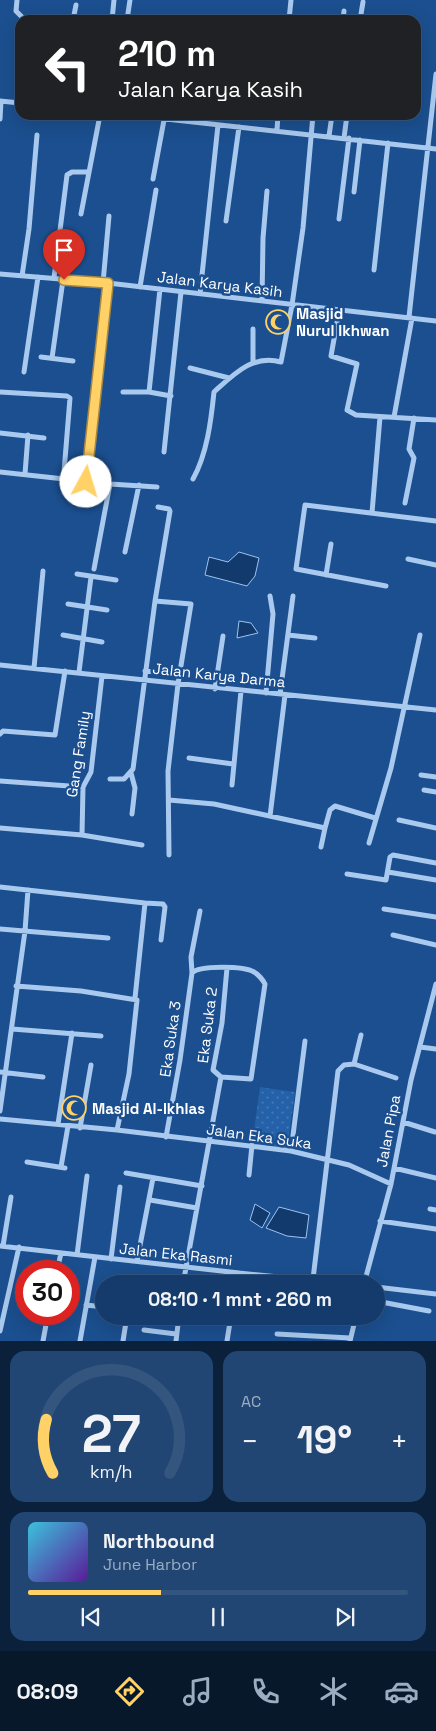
<!DOCTYPE html>
<html lang="id">
<head>
<meta charset="utf-8">
<style>
	body { margin:0; font-family:"Space Grotesk",sans-serif; background:#214673; color:#f1f3f6; height:100vh; display:flex; flex-direction:column; font-size:19px; white-space:nowrap }
	* { box-sizing:border-box; margin:0 }
	p { font-size:16px; color:#9dadc1 }
	.icon { flex:none; width:28px; height:28px; fill:none; stroke:currentColor; stroke-width:2; stroke-linecap:round; stroke-linejoin:round }
	.map { position:relative; height:1341px; overflow:hidden }
	.sheet { display:flex; flex-direction:column; gap:10px; padding:10px; background:#0b203b; flex:1 }
	.sheet>* { flex:none }
	.guide { position:absolute; left:15px; top:15px; width:406px; height:105px; border-radius:15px; box-shadow:0 5px 20px #0002,0 0 0 1px #33557e; background:#202124; color:#fff; overflow:hidden }
	.speed { position:absolute; left:15px; top:1260px; display:flex; gap:10px; font-size:25px; font-weight:700; text-align:center }
	.speed>* { display:grid; place-content:center; width:65px; height:65px; border-radius:50%; background:#143b6b; box-shadow:0 5px 20px #0002,0 0 0 1px #33557e; line-height:1 }
	.speed .limit { border:8px solid #d22; background:#fff; color:#111 }
	.pin { position:absolute; display:grid; place-items:center; width:42px; height:42px; color:#fff; margin:-51px -21px; border-radius:50% 50% 50% 0; rotate:-45deg; box-shadow:0 0 5px #0007 }
	.pin .icon { rotate:45deg }
	.me { position:absolute; width:55px; margin:-28px; rotate:6deg; stroke-linejoin:round; filter:drop-shadow(0 0 4px #0008) }
	.turn { display:flex; align-items:center; gap:18px; height:105px; padding:0 20px; font-size:22px }
	.turn .icon { width:65px; height:65px; stroke-width:2.5 }
	.turn b { display:block; font-size:35px; line-height:42px }
	.big { font-size:38px; font-weight:600; line-height:1.1 }
	.sheet .card { flex:1; display:flex; flex-direction:column; justify-content:center; gap:8px; min-width:0; padding:0 18px; border-radius:15px; background:#214673 }
	.sheet .dial { align-items:center; gap:0 }
	.dial svg { height:130px; overflow:visible; fill:none; stroke:#33557e; stroke-width:7; stroke-linecap:round; text-anchor:middle }
	.dial text { fill:#f1f3f6; stroke:none }
	.song { display:flex; align-items:center; gap:15px }
	.cover { width:60px; height:60px; border-radius:8px; background:linear-gradient(135deg,hsl(190 70% 55%),hsl(270 70% 35%)) }
	.played { height:5px; border-radius:2px; background:linear-gradient(90deg,#ffd166 35%,#33557e 35%) }
	.keys { display:flex; justify-content:space-around; direction:ltr }
	.heat { display:flex; justify-content:space-between; align-items:center; font-size:28px; direction:ltr }
	.sheet .tiles { flex:1; display:grid; gap:10px; grid-template-columns:1fr 1fr }
	.card:last-child { grid-column:span 2 }
	.trip { position:absolute; left:95px; top:1275px; width:290px; height:50px; border-radius:25px; background:#143b6b; box-shadow:0 5px 20px #0002,0 0 0 1px #33557e; font-weight:600; line-height:50px; text-align:center }
	.tabs { display:flex; height:80px; justify-content:space-around; align-items:center; background:#08182b; color:#9dadc1 }
	.tabs .icon { width:35px; height:35px }
	.tabs .on { color:#ffd166 }
	.tabs b { font-size:22px; color:#f1f3f6 }
	.map>svg:first-child { display:block }
	.grass { fill:url(#grass-dots) }
	.water { fill:#123a6d; stroke:#9cc4f0 }
	.lines { fill:none; stroke-linecap:round; stroke-linejoin:round }
	.minor { stroke:#a9c9ee; stroke-width:5 }
	.route-casing { stroke:#a68842; stroke-width:12 }
	.route { stroke:#ffd166; stroke-width:9 }
	.labels { text-anchor:middle; dominant-baseline:central; stroke-width:5; stroke-linejoin:round; paint-order:stroke }
	.street-label { font-size:15px; fill:#fff; stroke:#1b4f8f }
	.poi-label { font-size:15px; font-weight:bold; fill:#fff; stroke:#1b4f8f; text-anchor:start }
</style>
</head>
<body>
<div class="map">
<svg width="436" height="1341" viewBox="0 0 436 1341">
	<defs>
		<pattern id="grass-dots" width="8" height="8" patternUnits="userSpaceOnUse" patternTransform="scale(1.25)"><rect width="8" height="8" fill="#2461a8"/><path d="M2 2h.1M6 6h.1" fill="none" stroke="#4579b5" stroke-width="1.8" stroke-linecap="round"/></pattern>
	</defs>
	<rect width="100%" height="100%" fill="#1b4f8f"/>
	<path class="grass" d="M260,1087L295,1092L287,1150L252,1145Z"/>
	<path class="water" d="M239,552L259,558L255,576L247,586L205,575L209,557L228,562Z
		M239,621L251,623L258,633L237,638Z
		M255,1204L270,1213L262,1228L250,1220Z
		M279,1207L309,1215L306,1238L287,1236L266,1228Z"/>
	<g class="lines">
		<path class="minor" d="M17,0L16,11L25,20
			M73,20L76,5
			M112,20L114,0
			M127,20L130,0
			M289,20L291,0
			M343,20L344,11
			M360,20L363,2
			M0,101L20,103
			M130,115L436,149
			M0,119L1,101
			M277,130L278,115
			M329,136L332,115
			M344,138L347,115
			M153,179L164,120
			M354,192L360,140
			M81,214L100,115
			M339,219L349,138
			M226,221L239,127
			M374,270L388,143
			M0,274L108,283L436,321
			M22,276L29,229L37,135
			M54,278L67,175L72,172H89
			M103,283L109,216
			M140,287L156,190
			M200,294L218,125
			M262,301L263,238L267,191
			M339,311L331,356L357,364L347,410L356,415L436,420
			M409,317L436,74
			M253,329V361
			M41,357L73,361
			M52,358L63,280
			M190,368L229,378
			M24,372L38,277
			M0,392L67,396L70,398L64,472
			M123,392H149L171,396
			M149,392L160,289
			M394,417L412,318
			M0,433L44,438
			M164,452L181,292
			M0,472L110,484L157,487
			M25,474L28,435
			M193,479C207,454 211,421 214,392C234,374 253,354 281,362L292,305L303,228L313,115
			M86,482L108,283
			M405,503L414,458L409,449L414,418
			M372,513L380,417
			M125,552L139,485
			M408,559L436,565
			M94,569L110,484
			M77,574L116,580
			M326,575L331,544
			M386,586L296,569L305,505L436,521
			M155,601L191,604L178,684L168,771L169,855
			M68,604L107,610
			M63,635L102,642
			M288,635L315,638
			M0,665L436,710
			M34,668L43,571
			M145,671L180,674
			M79,672L91,577
			M215,689L223,636
			M266,693L273,614L270,596
			M280,694L293,596
			M0,734L3,731L55,735L65,671
			M189,758L233,764
			M131,773L135,788L132,814
			M421,775L436,777
			M110,779H124L133,769L155,601L170,511L169,509L158,507
			M0,781L83,787
			M232,785L241,691
			M424,790L436,792
			M169,800L214,804L325,828L330,810L335,806L375,818
			M270,816L285,695
			M399,820L436,828
			M0,828L82,835L142,845
			M82,835L83,787L91,772L102,676
			M369,843L391,768L420,635
			M321,847L325,828
			M388,872L436,880
			M347,874L386,880L390,857L393,855L436,863
			M0,887L145,903
			M384,909L436,917
			M0,929L108,938
			M393,935L436,945
			M192,973C199,965 244,966 254,972C258,974 263,980 265,984L251,1079L221,1077
			M16,986L81,991L137,1000L129,1074L117,1130
			M135,998L145,903L163,904L165,907L161,940
			M12,1029L101,1036
			M420,1047L436,1049
			M354,1064L361,1035
			M0,1072L43,1077
			M0,1111L25,931L28,890
			M0,1119L117,1130L291,1151L349,1165L391,1184
			M403,1122L435,1132
			M58,1124L72,1033
			M80,1128L91,1065
			M166,1137L180,1060L192,973L191,957L200,911
			M291,1151L305,1041
			M27,1162L65,1168
			M61,1167L68,1126
			M394,1168L436,1178
			M126,1173L202,1186
			M249,1175L252,1145
			M150,1200L197,1208
			M430,1209L436,1210
			M380,1221L436,1229
			M0,1246L248,1274L350,1284
			M3,1246L11,1197
			M77,1255L87,1176
			M111,1259L120,1187
			M137,1261L153,1178
			M57,1271L61,1253
			M313,1279L338,1071L344,1065L354,1064L396,1078
			M183,1284L221,1077L213,1070L222,1023L227,968
			M237,1284L239,1273
			M364,1284L391,1184L411,1080L436,984
			M376,1287L436,1294
			M376,1301L429,1311
			M86,1305L104,1307
			M144,1330L176,1334
			M0,1331L19,1247
			M277,1334L350,1338
			M43,1341L48,1314
			M80,1341L95,1257
			M123,1341L127,1316
			M176,1341L179,1316
			M227,1341L231,1316
			M350,1341L356,1316"/>
	</g>
	<g class="lines">
		<g class="route-casing">
			<path id="route" d="M64,280L108,283L86,482"/>
		</g>
		<use href="#route" class="route"/>
	</g>
	<defs>
		<g id="mosque-ring" transform="scale(1.25)"><circle r="9.5" fill="#1b4f8f" stroke="#ffd166" stroke-width="1.5"/><path d="M3.5-4.9A6 6 0 1 0 3.5 4.9A5 5 0 1 1 3.5-4.9Z" fill="#ffd166"/></g>
	</defs>
	<g fill-rule="evenodd">
		<use href="#mosque-ring" x="278" y="322"/>
		<use href="#mosque-ring" x="74" y="1108"/>
	</g>
	<g class="labels">
		<g class="street-label">
			<text transform="translate(220 284) rotate(7)">Jalan Karya Kasih</text>
			<text transform="translate(219 675) rotate(6)">Jalan Karya Darma</text>
			<text transform="translate(78 754) rotate(-81)">Gang Family</text>
			<text transform="translate(207 1025) rotate(-83)">Eka Suka 2</text>
			<text transform="translate(170 1039) rotate(-82)">Eka Suka 3</text>
			<text transform="translate(388 1131) rotate(-79)">Jalan Pipa</text>
			<text transform="translate(259 1136) rotate(8)">Jalan Eka Suka</text>
			<text transform="translate(176 1254) rotate(6)">Jalan Eka Rasmi</text>
		</g>
		<g class="poi-label">
			<text x="296" y="313">Masjid<tspan x="296" dy="17">Nurul Ikhwan</tspan></text>
			<text x="92" y="1108">Masjid Al-Ikhlas</text>
		</g>
	</g>
</svg>
<div class="speed"><div class="limit">30</div></div>
<div class="pin" style="left:64px;top:280px;background:#d93025"><svg class="icon" aria-label="arrive" viewBox="0 0 24 24"><path d="M6 21V4h12l-3 4 3 4H6"/></svg></div>
<svg class="me" style="left:86px;top:482px" viewBox="-20 -20 40 40"><circle r="19" fill="#fff"/><path d="M0-13L10 11 0 6-10 11z" fill="#ffd166"/></svg>
<div class="trip">08:10 · 1 mnt · 260 m</div>
<div class="guide">
<div class="turn"><svg class="icon" aria-label="left" viewBox="0 0 24 24"><path d="M17 20v-9H6M10 6l-5 5 5 5"/></svg><div><b>210 m</b>Jalan Karya Kasih</div></div>
</div>
</div>
<section class="sheet">
<div class="tiles">
<div class="card dial"><svg viewBox="0 0 100 80">
<path d="M14 69A42 42 0 1 1 86 69"/>
<path d="M14 69A42 42 0 0 1 10 36" stroke="#ffd166"/>
<text x="50" y="56" font-size="32" font-weight="700">27</text>
<text x="50" y="72" font-size="11">km/h</text>
</svg></div>
<div class="card"><p>AC</p>
<div class="heat"><a>−</a><b class="big">19°</b><a>+</a></div>
</div>
<div class="card">
<div class="song"><i class="cover"></i><div><b>Northbound</b><p>June Harbor</p></div></div>
<div class="played"></div>
<div class="keys"><svg class="icon" aria-label="previous" viewBox="0 0 24 24"><path d="M18 5L8 12l10 7zM5 5v14"/></svg><svg class="icon" aria-label="pause" viewBox="0 0 24 24"><path d="M8 5v14M16 5v14"/></svg><svg class="icon" aria-label="next" viewBox="0 0 24 24"><path d="M6 5l10 7-10 7zM19 5v14"/></svg></div>
</div>
</div>
</section>
<nav class="tabs">
<b>08:09</b>
<svg class="icon on" aria-label="directions" viewBox="0 0 24 24"><path d="M12 3l9 9-9 9-9-9zM9 14v-3h6M13 9l2 2-2 2"/></svg>
<svg class="icon" aria-label="music" viewBox="0 0 24 24"><path d="M9 18V5l10-2v13"/><circle cx="6" cy="18" r="3"/><circle cx="16" cy="16" r="3"/></svg>
<svg class="icon" aria-label="phone" viewBox="0 0 24 24"><path d="M5 4h4l2 5-3 2q2 4 5 5l2-3 5 2v4C11 20 4 13 5 4z"/></svg>
<svg class="icon" aria-label="climate" viewBox="0 0 24 24"><path d="M12 3v18M4 7l16 10M4 17L20 7"/></svg>
<svg class="icon" aria-label="car" viewBox="0 0 24 24"><path d="M5 17H2v-5l4-1 3-4h7l3 4 3 1v5h-3M9 17h6M6 11h13"/><circle cx="7" cy="17" r="2"/><circle cx="17" cy="17" r="2"/></svg>
</nav>
</body>
</html>
